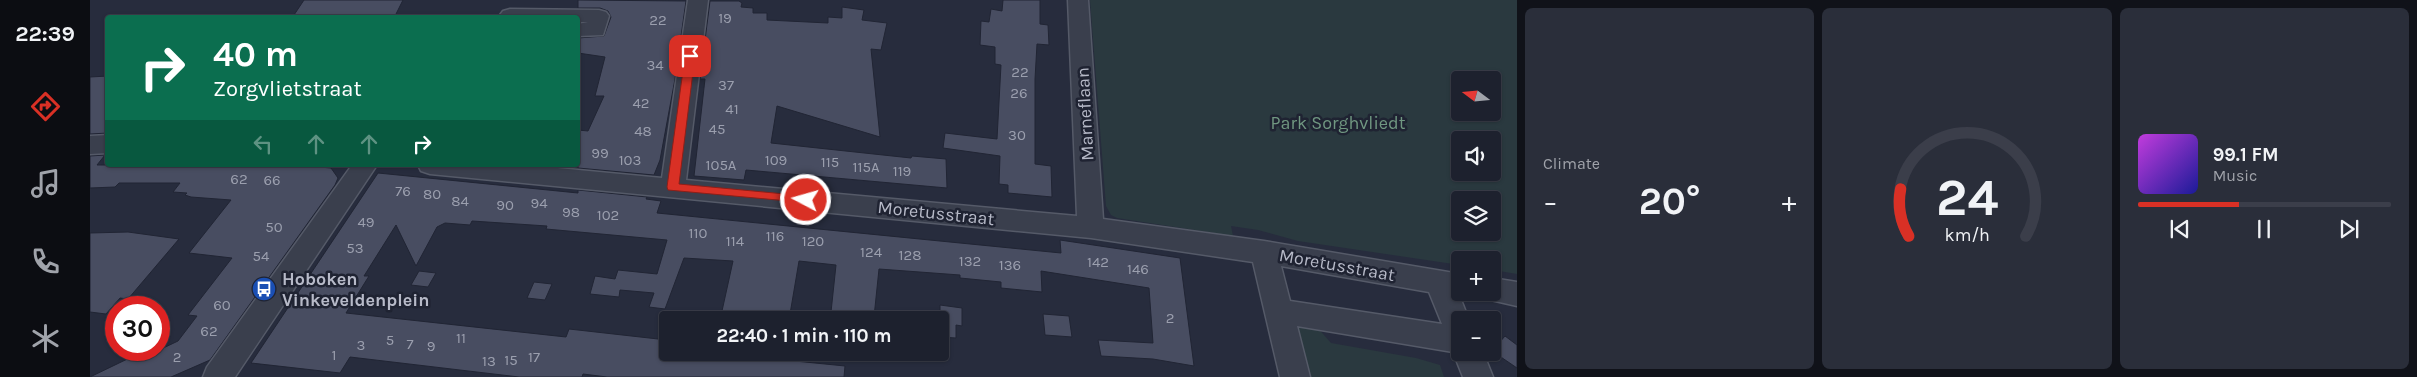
<!DOCTYPE html>
<html lang="en">
<head>
<meta charset="utf-8">
<style>
	body { margin:0; font-family:Karla,sans-serif; background:#2a2e3a; color:#f1f3f6; height:100vh; display:flex; flex-direction:column; font-size:19px; white-space:nowrap }
	* { box-sizing:border-box; margin:0 }
	p { font-size:16px; color:#a0a3aa }
	.icon { flex:none; width:28px; height:28px; fill:none; stroke:currentColor; stroke-width:2; stroke-linecap:round; stroke-linejoin:round }
	.map { position:relative; flex:1; overflow:hidden }
	.sheet { display:flex; flex-direction:column; gap:8px; padding:8px; background:#101219; width:900px }
	.sheet>* { flex:none }
	.top-card { position:absolute; left:15px; top:15px; width:475px; height:152px; border-radius:5px; box-shadow:0 1px 4px #0004,0 0 0 1px #3b3e4a; background:#0b6e4f; color:#fff; overflow:hidden }
	.needle { width:32px; rotate:286deg }
	.fabs { position:absolute; left:1361px; top:71px; display:grid; gap:10px }
	.fabs a { display:grid; place-items:center; width:50px; height:50px; border-radius:5px; background:#1d212e; box-shadow:0 1px 4px #0004,0 0 0 1px #3b3e4a; font-size:25px }
	.speed { position:absolute; left:15px; top:296px; display:flex; gap:10px; font-size:25px; font-weight:700; text-align:center }
	.speed>* { display:grid; place-content:center; width:65px; height:65px; border-radius:50%; background:#1d212e; box-shadow:0 1px 4px #0004,0 0 0 1px #3b3e4a; line-height:1 }
	.speed .limit { border:8px solid #d22; background:#fff; color:#111 }
	.pin { position:absolute; display:grid; place-items:center; width:42px; height:42px; color:#fff; margin:-21px; border-radius:10px; box-shadow:0 2px 8px #0006 }
	.me { position:absolute; width:55px; margin:-28px; rotate:276deg; stroke-linejoin:round; filter:drop-shadow(0 0 4px #0008) }
	.turn { display:flex; align-items:center; gap:18px; height:105px; padding:0 25px; font-size:22px }
	.turn .icon { width:65px; height:65px; stroke-width:2.5 }
	.turn b { display:block; font-size:35px; line-height:42px }
	.lanes { display:flex; align-items:center; height:48px; padding:0 25px; background:#0003; justify-content:center; gap:25px; direction:ltr }
	.lanes .off { opacity:.35 }
	.big { font-size:38px; font-weight:700; line-height:1.1 }
	.sheet .tile { flex:1; display:flex; flex-direction:column; justify-content:center; gap:8px; min-width:0; padding:0 18px; border-radius:8px; background:#2a2e3a }
	.sheet .dial { align-items:center; gap:0 }
	.dial svg { height:130px; overflow:visible; fill:none; stroke:#3b3e4a; stroke-width:7; stroke-linecap:round; text-anchor:middle }
	.dial text { fill:#f1f3f6; stroke:none }
	.song { display:flex; align-items:center; gap:15px }
	.cover { width:60px; height:60px; border-radius:8px; background:linear-gradient(135deg,hsl(290 70% 55%),hsl(240 70% 35%)) }
	.played { height:5px; border-radius:2px; background:linear-gradient(90deg,#d93025 40%,#3b3e4a 40%) }
	.keys { display:flex; justify-content:space-around; direction:ltr }
	.heat { display:flex; justify-content:space-between; align-items:center; font-size:28px; direction:ltr }
	.sheet .tiles { flex:1; display:grid; gap:8px; grid-template-columns:repeat(3,1fr) }
	.trip { position:absolute; left:569px; top:311px; width:290px; height:50px; border-radius:5px; background:#1d212e; box-shadow:0 1px 4px #0004,0 0 0 1px #3b3e4a; font-weight:700; line-height:50px; text-align:center }
	main { display:flex; flex:1; min-height:0 }
	.tab-bar { display:flex; flex-direction:column; width:90px; justify-content:space-around; align-items:center; background:#0c0d12; color:#a0a3aa }
	.tab-bar .icon { width:35px; height:35px }
	.tab-bar .current { color:#d93025 }
	.tab-bar b { font-size:22px; color:#f1f3f6 }
	.map>svg:first-child { display:block }
	.green { fill:#2a393f; fill-rule:evenodd }
	.building { fill:#484d61; stroke:#212534 }
	.lines { fill:none; stroke-linecap:round; stroke-linejoin:round }
	.minor-casing { stroke:#555a68; stroke-width:3 }
	.minor { fill:#3a3f4d; fill-rule:evenodd }
	.route { fill:#d93025; stroke:#8d1f18 }
	.labels { text-anchor:middle; dominant-baseline:central; stroke-width:5; stroke-linejoin:round; paint-order:stroke }
	.number-label { font-size:15px; fill:#9b9fae }
	.street-label { font-size:18px; fill:#b7bac8; stroke:#1f2332 }
	.park-label { font-size:18px; fill:#709781; stroke:#1f2332 }
	.poi-label { font-size:18px; font-weight:bold; fill:#b7bac8; stroke:#1f2332; text-anchor:start }
</style>
</head>
<body>
<main>
<nav class="tab-bar">
<b>22:39</b>
<svg class="icon current" aria-label="directions" viewBox="0 0 24 24"><path d="M12 3l9 9-9 9-9-9zM9 14v-3h6M13 9l2 2-2 2"/></svg>
<svg class="icon" aria-label="music" viewBox="0 0 24 24"><path d="M9 18V5l10-2v13"/><circle cx="6" cy="18" r="3"/><circle cx="16" cy="16" r="3"/></svg>
<svg class="icon" aria-label="phone" viewBox="0 0 24 24"><path d="M5 4h4l2 5-3 2q2 4 5 5l2-3 5 2v4C11 20 4 13 5 4z"/></svg>
<svg class="icon" aria-label="climate" viewBox="0 0 24 24"><path d="M12 3v18M4 7l16 10M4 17L20 7"/></svg>
</nav>
<div class="map">
<svg width="1427" height="377" viewBox="0 0 1427 377">
	<rect width="100%" height="100%" fill="#272c3d"/>
	<path class="green" d="M1000,0H1427V274L1403,270L1402,260H1370V265L1208,241L1168,230L1141,226L1143,236L1027,218L1021,215L1016,206ZM1370,80H1402V112H1370ZM1370,140H1402V172H1370ZM1370,200H1402V232H1370Z
		M1205,324L1226,326L1241,343L1326,358L1350,365L1354,377H1212Z"/>
	<path class="building" d="M214,0H313L304,18H202Z
		M488,0L596,1L585,79L570,160L564,175L488,168V130L498,131L514,96H505L515,57L488,53V38L514,36L521,17L518,11L510,8H488Z
		M913,0H950V24L958,25L959,45L947,44L945,79V164L961,166L962,197L918,193V185L909,184L910,156L853,148L855,133L907,139L911,65L905,64V47L890,45L891,21L899,22L901,9L912,11Z
		M620,1H649L652,3L651,7L663,8V13H677V20L738,23V17L752,18V7L774,10L772,20L797,23L791,50L781,49L790,137L687,106L681,143L821,158L822,156L856,159L857,188L656,170L654,180L604,176L615,79H610Z
		M18,76V133L0,134V77Z
		M15,155L7,165H207L241,168L248,178L245,185L120,360L81,377H0L56,350H69L88,341L107,316L98,315L142,258L99,253L141,200L101,197L95,195L97,193L83,192L90,183H29L25,187L0,188V156Z
		M288,173L488,193V190L557,197L556,199L571,201L567,213L971,253L970,240L1090,258L1104,366L1063,359L1011,356L1008,340L1063,343L1059,288L951,271L952,292L911,288V282L870,278V275L789,269L784,317L741,312L746,265L709,261L699,320H684L632,311L643,261L594,258L575,309L559,307L564,293L530,290L529,297L500,294L505,276L525,279L528,270L567,274L577,240L456,229L457,226L382,221L380,225L355,223L347,227L326,266L306,225L274,276H279L256,313L476,337L479,329L577,340L574,352H696L695,360L755,366L754,377H517L493,374L492,377H429L260,357L250,373L161,363Z
		M38,232L89,239L38,299L30,298L16,314L0,312V233Z
		M329,271L346,273L338,287L321,285Z
		M444,282L462,284L455,300L437,298Z
		M850,305L872,308V326L866,325V338L850,337Z
		M953,314L979,316L982,337L955,335Z
		M1415,336L1427,345V368L1402,351Z"/>
	<g class="lines">
		<g class="minor-casing">
			<path id="minor" d="M598,0H618L596,180L987,216L978,0H998L1013,219L1174,241L1370,274V292H1381L1370,297L1379,320H1370V352H1393L1403,377H1373L1363,352L1207,326L1220,377H1190L1163,262L1001,238L340,174L331,171L328,165H436L572,178ZM1191,266L1339,292L1352,324L1200,301Z
				M420,9L509,10L516,12L519,16L513,35L488,36V24L498,22H488V18H412L410,15L413,11Z
				M18,135V153L0,154V136Z
				M262,165H287L145,377H113L117,367Z
				M1402,278L1427,282V306L1392,298L1389,292H1402Z"/>
		</g>
		<use href="#minor" class="minor"/>
	</g>
	<path class="route" d="M600,53L605,56L589,184L716,196L722,200L720,203L578,190L577,187L595,56Z"/>
	<defs>
		<g id="bus-disc" transform="scale(1.25)"><circle r="9.5" fill="#1a4fb4" stroke="#1f2332"/><path d="M-5-6H5V4H4V6H2V4H-2V6H-4V4H-5ZM-3.5-4V0h7V-4ZM-3.5 1.2v1.5H-2V1.2ZM2 1.2v1.5H3.5V1.2Z" fill="#fff"/></g>
	</defs>
	<g fill-rule="evenodd">
		<use href="#bus-disc" x="174" y="289"/>
	</g>
	<g class="labels">
		<g class="number-label">
			<text x="635" y="18">19</text>
			<text x="568" y="20">22</text>
			<text x="565" y="65">34</text>
			<text x="930" y="72">22</text>
			<text x="636" y="85">37</text>
			<text x="929" y="93">26</text>
			<text x="551" y="103">42</text>
			<text x="642" y="109">41</text>
			<text x="627" y="129">45</text>
			<text x="553" y="131">48</text>
			<text x="927" y="135">30</text>
			<text x="510" y="153">99</text>
			<text x="540" y="160">103</text>
			<text x="686" y="160">109</text>
			<text x="740" y="162">115</text>
			<text x="631" y="165">105A</text>
			<text x="776" y="167">115A</text>
			<text x="812" y="171">119</text>
			<text x="149" y="179">62</text>
			<text x="182" y="180">66</text>
			<text x="313" y="191">76</text>
			<text x="342" y="194">80</text>
			<text x="370" y="201">84</text>
			<text x="449" y="203">94</text>
			<text x="415" y="205">90</text>
			<text x="481" y="212">98</text>
			<text x="518" y="215">102</text>
			<text x="276" y="222">49</text>
			<text x="184" y="227">50</text>
			<text x="608" y="233">110</text>
			<text x="685" y="236">116</text>
			<text x="645" y="241">114</text>
			<text x="723" y="241">120</text>
			<text x="265" y="248">53</text>
			<text x="781" y="252">124</text>
			<text x="820" y="255">128</text>
			<text x="171" y="256">54</text>
			<text x="880" y="261">132</text>
			<text x="1008" y="262">142</text>
			<text x="920" y="265">136</text>
			<text x="1048" y="269">146</text>
			<text x="132" y="305">60</text>
			<text x="1080" y="318">2</text>
			<text x="119" y="331">62</text>
			<text x="371" y="338">11</text>
			<text x="300" y="340">5</text>
			<text x="320" y="344">7</text>
			<text x="271" y="345">3</text>
			<text x="341" y="346">9</text>
			<text x="244" y="355">1</text>
			<text x="87" y="357">2</text>
			<text x="444" y="357">17</text>
			<text x="421" y="360">15</text>
			<text x="399" y="361">13</text>
		</g>
		<g class="street-label">
			<text transform="translate(995 114) rotate(-93)">Marneflaan</text>
			<text transform="translate(846 213) rotate(6)">Moretusstraat</text>
			<text transform="translate(1247 265) rotate(10)">Moretusstraat</text>
		</g>
		<g class="park-label">
			<text x="1248" y="123">Park Sorghvliedt</text>
		</g>
		<g class="poi-label">
			<text x="192" y="279">Hoboken<tspan x="192" dy="21">Vinkeveldenplein</tspan></text>
		</g>
	</g>
</svg>
<div class="fabs">
<a><svg class="needle" viewBox="-14 -14 28 28"><path d="M0-13l5 13h-10z" fill="#e53935"/><path d="M0 13l5-13h-10z" fill="#a0a3aa"/></svg></a>
<a><svg class="icon" aria-label="sound" viewBox="0 0 24 24"><path d="M4 9h4l5-4v14l-5-4H4zM17 9q2 3 0 6"/></svg></a>
<a><svg class="icon" aria-label="layers" viewBox="0 0 24 24"><path d="M12 4l9 5-9 5-9-5zM3 14l9 5 9-5"/></svg></a>
<a>+</a>
<a>−</a>
</div>
<div class="speed"><div class="limit">30</div></div>
<div class="pin" style="left:600px;top:56px;background:#d93025"><svg class="icon" aria-label="arrive" viewBox="0 0 24 24"><path d="M6 21V4h12l-3 4 3 4H6"/></svg></div>
<svg class="me" style="left:716px;top:200px" viewBox="-20 -20 40 40"><circle r="17" fill="#d93025" stroke="#fff" stroke-width="3"/><path d="M0-11L8 9 0 5-8 9z" fill="#fff"/></svg>
<div class="trip">22:40 · 1 min · 110 m</div>
<div class="top-card">
<div class="turn"><svg class="icon" aria-label="right" viewBox="0 0 24 24"><path d="M7 20v-9h11M14 6l5 5-5 5"/></svg><div><b>40 m</b>Zorgvlietstraat</div></div>
<div class="lanes"><svg class="icon off" aria-label="left" viewBox="0 0 24 24"><path d="M17 20v-9H6M10 6l-5 5 5 5"/></svg><svg class="icon off" aria-label="ahead" viewBox="0 0 24 24"><path d="M12 20V5M6 11l6-6 6 6"/></svg><svg class="icon off" aria-label="ahead" viewBox="0 0 24 24"><path d="M12 20V5M6 11l6-6 6 6"/></svg><svg class="icon" aria-label="right" viewBox="0 0 24 24"><path d="M7 20v-9h11M14 6l5 5-5 5"/></svg></div>
</div>
</div>
<section class="sheet">
<div class="tiles">
<div class="tile"><p>Climate</p>
<div class="heat"><a>−</a><b class="big">20°</b><a>+</a></div>
</div>
<div class="tile dial"><svg viewBox="0 0 100 80">
<path d="M14 69A42 42 0 1 1 86 69"/>
<path d="M14 69A42 42 0 0 1 9 40" stroke="#d93025"/>
<text x="50" y="56" font-size="32" font-weight="700">24</text>
<text x="50" y="72" font-size="11">km/h</text>
</svg></div>
<div class="tile">
<div class="song"><i class="cover"></i><div><b>99.1 FM</b><p>Music</p></div></div>
<div class="played"></div>
<div class="keys"><svg class="icon" aria-label="previous" viewBox="0 0 24 24"><path d="M18 5L8 12l10 7zM5 5v14"/></svg><svg class="icon" aria-label="pause" viewBox="0 0 24 24"><path d="M8 5v14M16 5v14"/></svg><svg class="icon" aria-label="next" viewBox="0 0 24 24"><path d="M6 5l10 7-10 7zM19 5v14"/></svg></div>
</div>
</div>
</section>
</main>
</body>
</html>
